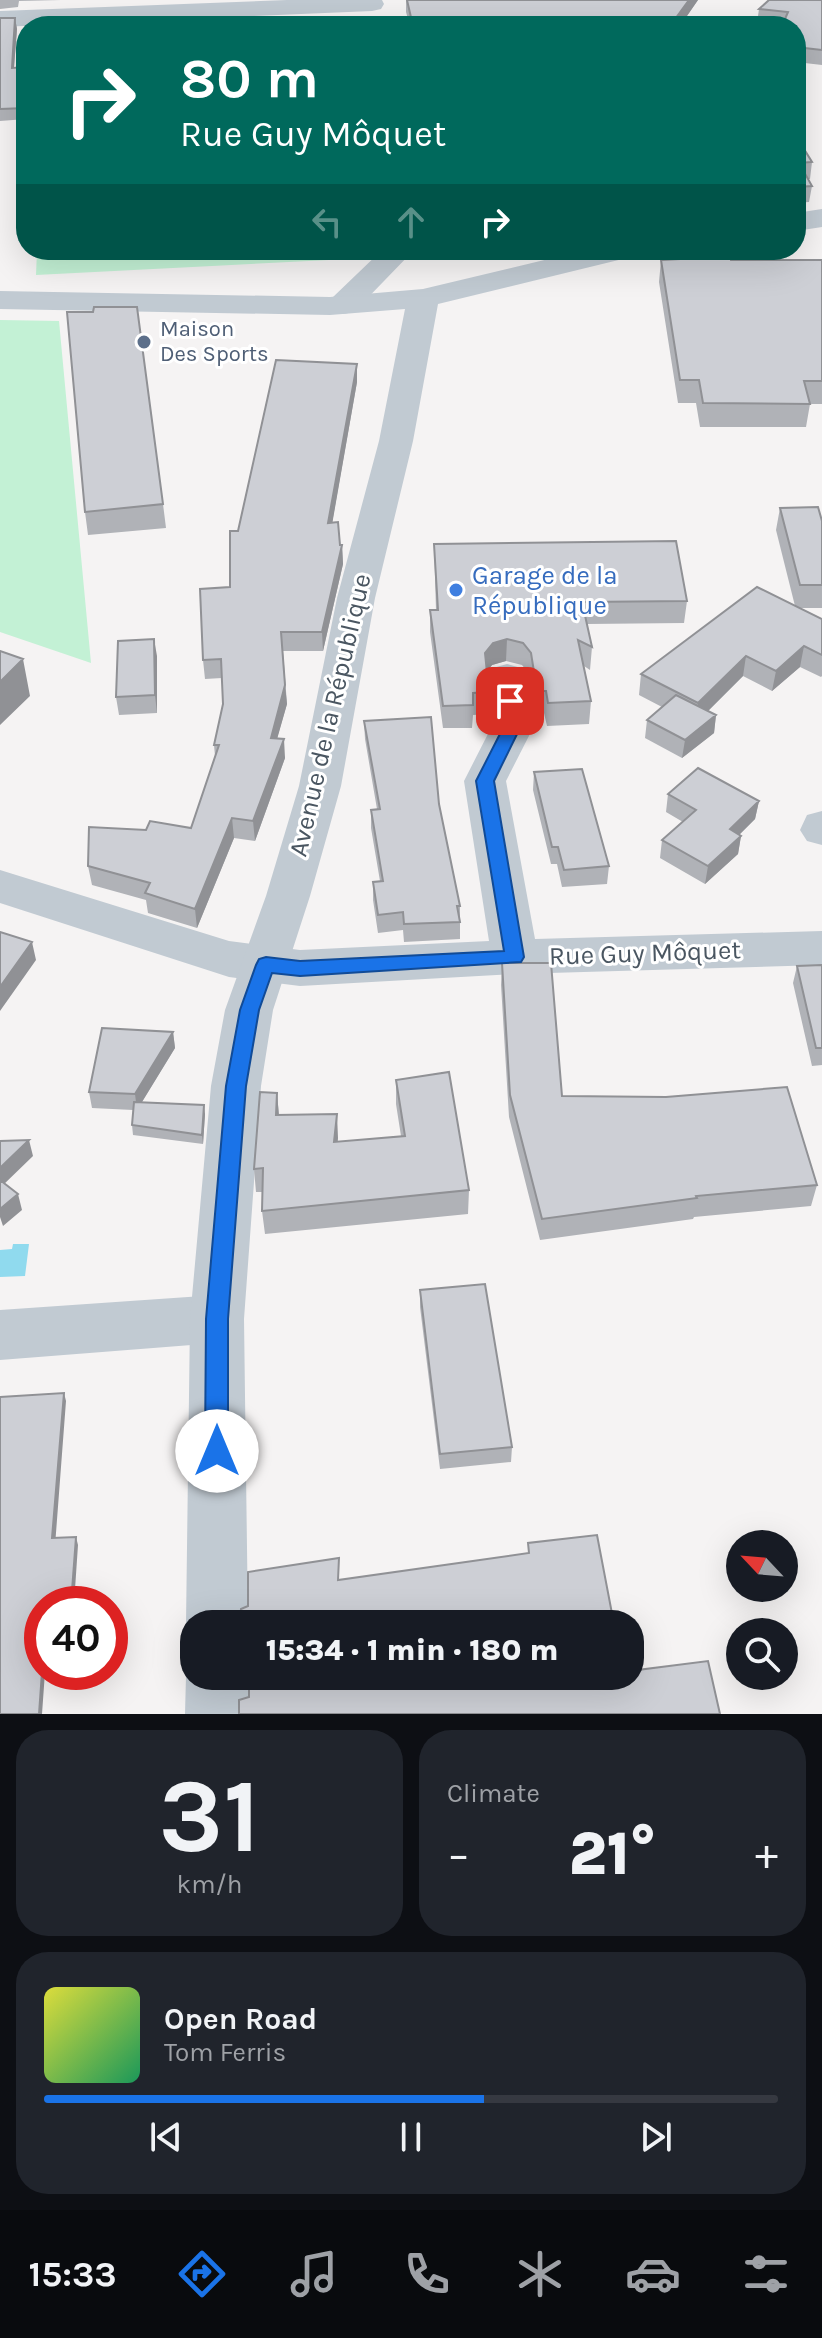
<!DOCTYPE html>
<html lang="en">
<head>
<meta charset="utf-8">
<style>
	body { margin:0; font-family:Karla,sans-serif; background:#20242c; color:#f1f3f6; height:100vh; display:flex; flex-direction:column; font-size:30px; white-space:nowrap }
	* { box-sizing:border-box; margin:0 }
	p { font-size:26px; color:#9ea1a6 }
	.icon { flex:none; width:44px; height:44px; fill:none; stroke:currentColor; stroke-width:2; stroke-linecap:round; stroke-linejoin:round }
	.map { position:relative; height:1714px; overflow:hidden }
	.drawer { display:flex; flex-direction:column; gap:16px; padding:16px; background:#0d0f14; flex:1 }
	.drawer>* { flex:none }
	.hud { position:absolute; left:16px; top:16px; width:790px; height:244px; border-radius:32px; box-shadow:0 8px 32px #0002; background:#00695c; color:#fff; overflow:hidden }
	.needle { width:52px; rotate:296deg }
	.controls { position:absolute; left:726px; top:1530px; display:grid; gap:16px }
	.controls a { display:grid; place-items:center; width:72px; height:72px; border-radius:50%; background:#171b24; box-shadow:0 8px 32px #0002; font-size:40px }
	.speed { position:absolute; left:24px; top:1586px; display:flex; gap:16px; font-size:40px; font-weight:700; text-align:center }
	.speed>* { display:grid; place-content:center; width:104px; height:104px; border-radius:50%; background:#171b24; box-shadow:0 8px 32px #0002; line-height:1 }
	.speed .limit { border:12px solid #d22; background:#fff; color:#111 }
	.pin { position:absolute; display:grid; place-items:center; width:68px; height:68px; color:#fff; margin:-34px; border-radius:16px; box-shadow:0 4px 12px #0006 }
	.me { position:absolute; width:88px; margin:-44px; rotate:0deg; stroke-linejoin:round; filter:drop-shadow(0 0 6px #0008) }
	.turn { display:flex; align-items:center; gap:28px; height:168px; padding:0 32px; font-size:36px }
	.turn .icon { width:104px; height:104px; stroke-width:2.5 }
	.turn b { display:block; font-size:56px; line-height:68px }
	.lanes { display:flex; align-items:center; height:76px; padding:0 32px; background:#0003; justify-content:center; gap:40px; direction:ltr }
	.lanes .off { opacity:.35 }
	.big { font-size:60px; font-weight:800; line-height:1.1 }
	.drawer .widget { flex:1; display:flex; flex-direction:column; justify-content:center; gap:12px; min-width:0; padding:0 28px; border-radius:32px; background:#20242c }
	.drawer .dial { align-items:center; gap:0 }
	.dial b { font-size:104px; line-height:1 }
	.song { display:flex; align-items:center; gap:24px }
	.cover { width:96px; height:96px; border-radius:12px; background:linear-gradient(135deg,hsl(60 70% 55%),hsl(150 70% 35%)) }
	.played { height:8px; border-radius:4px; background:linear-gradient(90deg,#1a73e8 60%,#363941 60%) }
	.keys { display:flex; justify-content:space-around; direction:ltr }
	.heat { display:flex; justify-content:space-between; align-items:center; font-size:44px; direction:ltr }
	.drawer .tiles { flex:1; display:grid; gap:16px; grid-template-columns:1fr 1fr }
	.widget:last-child { grid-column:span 2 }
	.trip { position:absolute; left:180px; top:1610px; width:464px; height:80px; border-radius:32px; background:#171b24; box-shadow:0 8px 32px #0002; font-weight:800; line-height:80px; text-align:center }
	.dock { display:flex; height:128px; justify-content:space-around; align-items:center; background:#090b0e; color:#9ea1a6 }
	.dock .icon { width:56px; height:56px }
	.dock .current { color:#1a73e8 }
	.dock b { font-size:36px; color:#f1f3f6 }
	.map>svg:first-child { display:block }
	.green { fill:#c3f1d5 }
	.water { fill:#90daee }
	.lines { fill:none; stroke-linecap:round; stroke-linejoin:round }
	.minor { fill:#c1cad2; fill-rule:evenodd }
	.tertiary { fill:#c1cad2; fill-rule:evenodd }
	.wall { fill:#b0b2b7 }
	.shaded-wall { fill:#909195 }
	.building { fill:#cdcfd5; stroke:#909195; stroke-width:2 }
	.route { fill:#1a73e8; stroke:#114b97; stroke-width:2 }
	.service-dot { fill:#5c6f8a; stroke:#fff; stroke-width:3 }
	.shop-dot { fill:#3f7fe0; stroke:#fff; stroke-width:3 }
	.labels { text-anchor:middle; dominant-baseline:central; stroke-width:6; stroke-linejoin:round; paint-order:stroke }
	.far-service-label { font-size:22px; fill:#4e5e75; stroke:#fff; text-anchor:start }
	.shop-label { font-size:26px; fill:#366cbe; stroke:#fff; text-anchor:start }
	.street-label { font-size:26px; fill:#4a5661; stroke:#fff }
</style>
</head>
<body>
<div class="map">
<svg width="822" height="1714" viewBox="0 0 822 1714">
	<rect width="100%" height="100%" fill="#f5f3f3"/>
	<path class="green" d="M37,250H354L355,253L349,259L36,275Z
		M0,320L59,321L91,663L0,632Z"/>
	<path class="water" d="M13,1244H29L25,1276L0,1277V1250L12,1249Z"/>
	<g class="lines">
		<path class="minor" d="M287,0H382L384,4L381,9L372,11L0,27V11Z
			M382,250H414L354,312L343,314L332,312L327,305L332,298Z
			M507,664L521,668L527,677L534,726L506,781L535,939L822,931V965L515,974L300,986L229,977L0,903V870L229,941L300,950L489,941L464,781L492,726L487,677L493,668Z
			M822,811V845L807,841L800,830L807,815Z
			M217,1295L236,1302L244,1319L236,1336L217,1343L0,1360V1310Z"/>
		<path class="tertiary" d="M822,209V227L796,231V213Z
			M586,250H639L635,256L438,304L413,441L375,598L341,786L310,896L273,1010L261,1086L244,1319L248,1624H194V1643L186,1624L190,1319L211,1086L225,1010L266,896L299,786L337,598L379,441L405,309L330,315L0,309V291L330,297L423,289Z
			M194,1656V1676H248L249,1714H185L186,1676Z"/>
	</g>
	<path class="wall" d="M0,0H61L19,1L18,7L0,9Z
		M406,0H698L680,26H410L406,12Z
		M822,0V65L796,62V26L757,23L759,9Z
		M0,18H15L17,29L14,68L26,67V119L0,121Z
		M796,136L812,162L810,179H808L812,186L809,202L796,203Z
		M678,254L731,260H822V404H810L806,427H700L696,403H678L659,282L661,260L677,259Z
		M357,364V382L332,523L340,545H342L343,564L323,651H283L287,704L277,738L285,758L255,841L234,838L197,928L148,913L146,900L92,885L88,866L146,830L191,828L215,756L214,745L223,704L222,678L205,679L203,660L230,587L238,531Z
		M163,504L166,528L88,535L85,512Z
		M780,508L822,521V608H800L822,619V676L821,677L800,667L772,691L743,676L708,711L716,715L714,733L682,758L645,738L647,720L662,707L639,695L641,674L795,606L776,530Z
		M434,544L687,601L684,623L587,624L592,647L590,670L584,666L591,701L589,724L547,726L544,713H535L530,675L522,665L506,661L492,665L487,672L489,692L488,714L473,715L472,728H443L430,632V610H436Z
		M157,656V713L119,715L116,697Z
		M364,721L439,804L460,906V939L404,942L403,930L378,933L373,900V882L380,881L371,828V810L377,809L365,739Z
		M534,772L609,866L607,884L562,887L557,864H551L533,790Z
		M668,794L759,801L755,819L739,835L741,836L738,854L705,884L660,858L662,840L683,822L666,812Z
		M502,963L562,1096L817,1185L811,1206L694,1217L693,1219L540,1240L509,1117L501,985Z
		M822,965V1065L812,1066L793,983L797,966Z
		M173,1032L175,1048L142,1102L205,1114L203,1144L133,1135L132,1125L133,1110L92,1108L89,1092Z
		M396,1080L469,1190L468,1214L265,1234L262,1211L263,1192H256L254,1169L277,1093L279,1115L337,1114V1142L401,1136L396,1104Z
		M420,1290L512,1447L511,1462L440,1469L420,1307Z"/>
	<path class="shaded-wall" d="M689,0H698L680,26H670Z
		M15,18L17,29L13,79L12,68Z
		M357,364V382L329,542L328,523Z
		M342,545L343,564L323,651L322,632Z
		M154,639L157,656V713L155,695Z
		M507,639L506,661L492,665L484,675L485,653L493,643Z
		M804,646L800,667L772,691L776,671Z
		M746,656L743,676L695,724L698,703Z
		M23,659L30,696L0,725V682Z
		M285,685L287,704L272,757L271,738Z
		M716,715L714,733L682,758L685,740Z
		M284,739L285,758L255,841L253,821Z
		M759,801L755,819L727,847L730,829Z
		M232,818L234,838L197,928L195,909Z
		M741,836L738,854L705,884L708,866Z
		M32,942L36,960L0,1011V987Z
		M173,1032L175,1048L137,1110L135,1094Z
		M277,1093L279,1117L276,1115Z
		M204,1105L205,1114L203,1144L202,1135Z
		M337,1114L338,1138L336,1166L334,1142Z
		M29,1140L33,1156L0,1188V1168Z
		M18,1194L22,1210L3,1226L0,1217V1209Z
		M64,1393L66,1401L55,1546L52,1538Z
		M76,1537L78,1545L74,1604H71Z
		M42,1672H45L42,1714H39Z"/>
	<path class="building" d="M407,0H689L670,26H413Z
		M769,0H822V50L796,47V26H782L788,12L759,9Z
		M0,18H15L12,68L26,67V108L0,109Z
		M796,136L812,162L799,163L812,186L796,187Z
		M678,254H730L731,260H822V381H804L810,404L703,403L699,380H680L661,260L679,259Z
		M94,307H137L163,504L85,512L67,312H93Z
		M276,360L357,364L328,523L338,522L340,545H342L322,632H281L285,685L271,738L284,739L253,821L232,818L195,909L145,893L150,883L88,866L89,827L146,830L150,821L191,828L219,745H214L223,704L221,659L203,660L200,589L230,587V531H238Z
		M818,507L822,521V585H800L780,508Z
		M676,541L687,601L582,602L592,647L578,640L591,701L548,703L546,691H537L531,653L523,643L507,639L493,643L485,653L489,692L473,693V705L443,706L430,610H438L434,544Z
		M757,587L822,619V655L804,646L776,671L746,656L698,703L641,674Z
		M154,639L155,695L116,697L118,641Z
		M0,651L23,659L0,682Z
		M676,695L716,715L685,740L647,720Z
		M431,717L439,804L460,906H457L460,922L404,924L403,912L378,915L373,882L383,881L371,810L380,809L364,721Z
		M698,768L759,801L730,829L741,836L708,866L662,840L696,810L668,794Z
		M582,769L609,866L564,870L558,847H552L534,772Z
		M0,932L32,942L0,987Z
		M502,963H551L562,1096L666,1097L787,1087L817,1185L696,1196L697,1198L542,1219L510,1095Z
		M822,965V1048H816L797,966Z
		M102,1028L173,1032L135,1094L89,1092Z
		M449,1072L469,1190L262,1211L263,1168L254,1169L260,1092L277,1093L276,1115L337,1114L334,1142L405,1136L396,1080Z
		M134,1102L204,1105L202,1135L132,1125Z
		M29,1140L0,1168V1141Z
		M0,1180L18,1194L0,1209Z
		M485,1284L512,1447L440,1454L420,1290Z
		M64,1393L52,1538L76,1537L71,1604H42V1672L39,1714H0V1397Z
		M597,1535L614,1624H240L241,1609L248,1606V1572L339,1558L338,1580L529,1553L528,1543Z
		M708,1661L720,1714H239V1700L249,1697V1676H630V1671Z"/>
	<path class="route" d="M510,696L518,701L521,726L494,781L524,957L521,962L300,976L272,973L259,1010L246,1086L228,1319V1451L225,1459L217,1463L208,1459L205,1451L206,1319L226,1086L240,1010L256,965L259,959L266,957L300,961L504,951L476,781L504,726L501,701Z"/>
	<circle class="service-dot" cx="144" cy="342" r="8"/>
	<circle class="shop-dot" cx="456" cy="590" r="8"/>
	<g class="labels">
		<g class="far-service-label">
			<text x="160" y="329">Maison<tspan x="160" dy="25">Des Sports</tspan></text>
		</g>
		<g class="shop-label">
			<text x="472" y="575">Garage de la<tspan x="472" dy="30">République</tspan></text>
		</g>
		<g class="street-label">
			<text transform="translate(330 715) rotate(-77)">Avenue de la République</text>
			<text transform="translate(645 953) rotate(-2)">Rue Guy Môquet</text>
		</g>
	</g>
</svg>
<div class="controls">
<a><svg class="needle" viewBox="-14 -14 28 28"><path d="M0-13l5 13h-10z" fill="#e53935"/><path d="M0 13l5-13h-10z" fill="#9ea1a6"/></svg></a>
<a><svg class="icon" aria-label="search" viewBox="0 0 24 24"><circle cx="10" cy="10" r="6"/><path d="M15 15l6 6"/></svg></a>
</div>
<div class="speed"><div class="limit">40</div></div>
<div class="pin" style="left:510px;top:701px;background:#d93025"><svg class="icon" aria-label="arrive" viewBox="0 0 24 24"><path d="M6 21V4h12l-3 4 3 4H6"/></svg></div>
<svg class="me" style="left:217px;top:1451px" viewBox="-20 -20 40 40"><circle r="19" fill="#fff"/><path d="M0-13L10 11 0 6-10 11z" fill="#1a73e8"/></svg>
<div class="trip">15:34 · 1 min · 180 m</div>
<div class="hud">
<div class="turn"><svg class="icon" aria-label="right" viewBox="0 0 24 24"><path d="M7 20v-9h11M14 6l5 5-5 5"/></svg><div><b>80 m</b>Rue Guy Môquet</div></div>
<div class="lanes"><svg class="icon off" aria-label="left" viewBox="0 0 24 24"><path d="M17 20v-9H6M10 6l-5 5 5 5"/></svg><svg class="icon off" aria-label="ahead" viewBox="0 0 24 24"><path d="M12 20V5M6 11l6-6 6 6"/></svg><svg class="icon" aria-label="right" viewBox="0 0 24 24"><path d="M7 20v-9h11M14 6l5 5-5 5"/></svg></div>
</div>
</div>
<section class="drawer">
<div class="tiles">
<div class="widget dial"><b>31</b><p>km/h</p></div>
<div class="widget"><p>Climate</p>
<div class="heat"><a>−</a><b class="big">21°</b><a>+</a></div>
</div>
<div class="widget">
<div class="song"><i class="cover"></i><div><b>Open Road</b><p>Tom Ferris</p></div></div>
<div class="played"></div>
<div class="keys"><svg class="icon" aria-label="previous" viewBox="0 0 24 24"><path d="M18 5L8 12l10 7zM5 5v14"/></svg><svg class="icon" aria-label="pause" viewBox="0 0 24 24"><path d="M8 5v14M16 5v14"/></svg><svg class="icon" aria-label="next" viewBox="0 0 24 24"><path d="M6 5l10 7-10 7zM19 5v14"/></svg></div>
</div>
</div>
</section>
<nav class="dock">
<b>15:33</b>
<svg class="icon current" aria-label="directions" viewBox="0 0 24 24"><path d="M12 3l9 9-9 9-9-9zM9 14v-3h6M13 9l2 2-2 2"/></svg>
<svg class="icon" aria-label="music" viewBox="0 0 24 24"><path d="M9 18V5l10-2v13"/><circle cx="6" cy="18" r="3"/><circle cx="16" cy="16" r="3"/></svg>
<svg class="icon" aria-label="phone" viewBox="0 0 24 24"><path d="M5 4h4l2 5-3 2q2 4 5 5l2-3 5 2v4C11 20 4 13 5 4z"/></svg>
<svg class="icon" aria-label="climate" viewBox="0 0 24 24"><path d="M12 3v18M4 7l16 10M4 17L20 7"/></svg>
<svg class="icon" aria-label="car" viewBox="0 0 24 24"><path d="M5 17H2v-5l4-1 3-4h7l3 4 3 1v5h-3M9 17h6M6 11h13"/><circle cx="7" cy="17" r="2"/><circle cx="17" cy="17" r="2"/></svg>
<svg class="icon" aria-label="filters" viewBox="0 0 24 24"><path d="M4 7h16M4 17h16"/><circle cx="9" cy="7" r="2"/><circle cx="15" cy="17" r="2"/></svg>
</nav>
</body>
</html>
